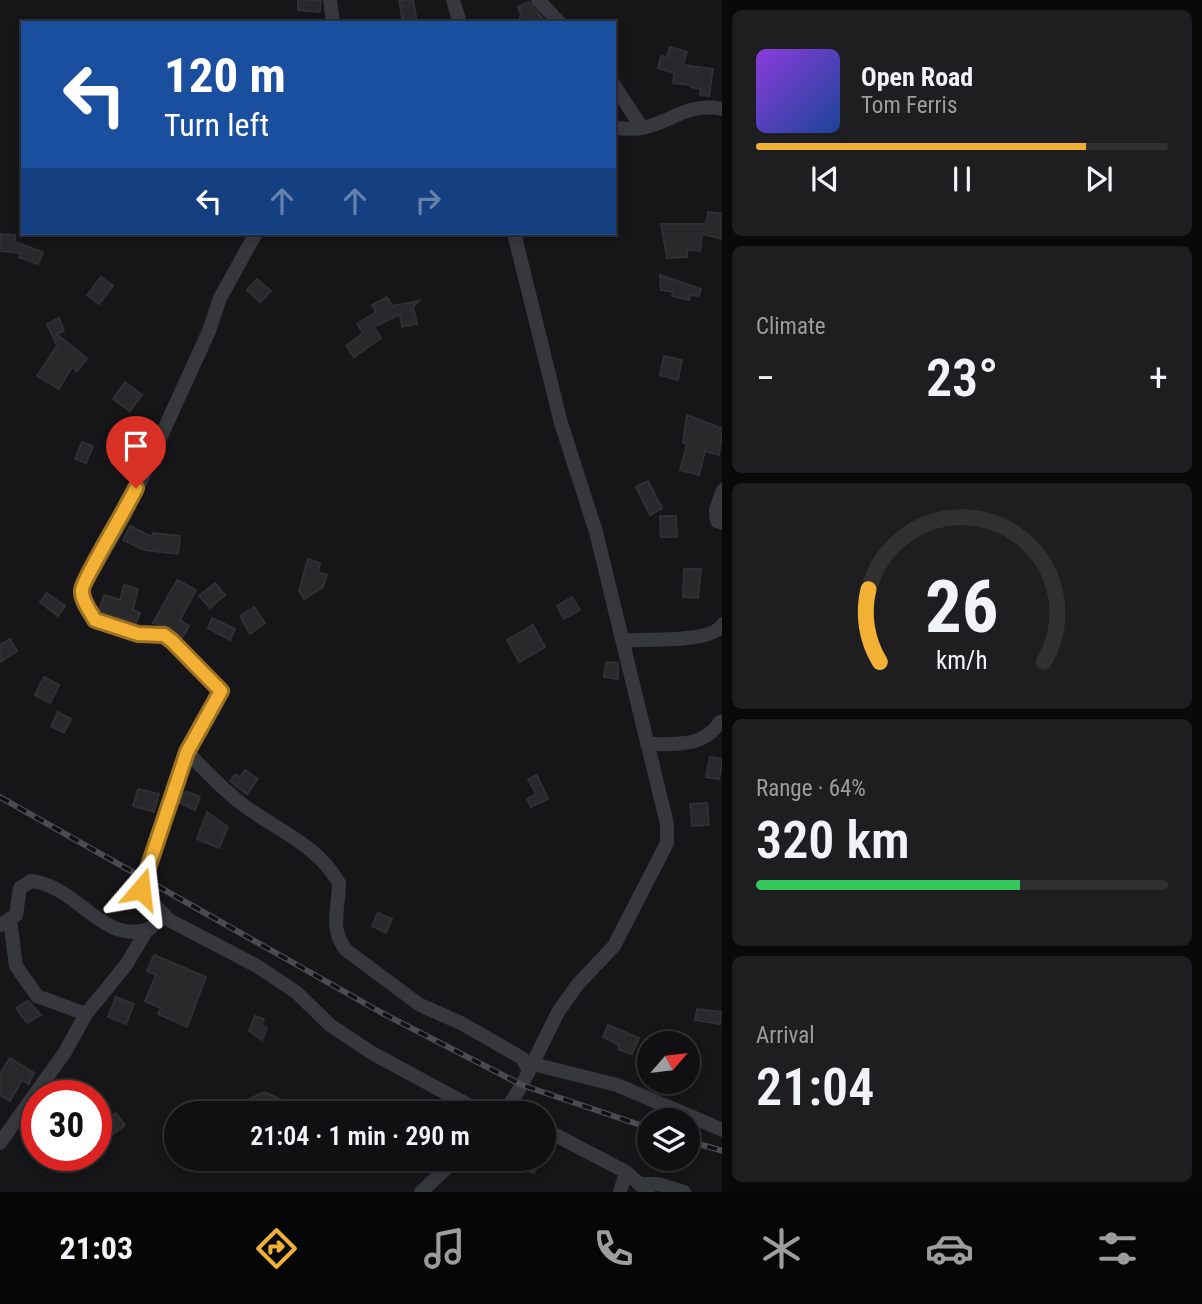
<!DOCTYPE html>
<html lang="en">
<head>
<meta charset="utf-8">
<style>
	body { margin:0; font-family:"Roboto Condensed",sans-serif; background:#1e1e20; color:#f1f3f6; height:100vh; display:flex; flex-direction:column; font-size:26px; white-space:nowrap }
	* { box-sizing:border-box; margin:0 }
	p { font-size:23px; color:#9c9d9f }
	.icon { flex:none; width:38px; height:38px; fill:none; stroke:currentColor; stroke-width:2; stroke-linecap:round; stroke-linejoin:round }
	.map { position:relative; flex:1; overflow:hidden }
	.panel { display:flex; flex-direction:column; gap:10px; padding:10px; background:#09090a; width:480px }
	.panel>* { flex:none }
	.hud { position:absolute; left:21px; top:21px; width:595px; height:214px; border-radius:0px; box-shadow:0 4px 10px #0003,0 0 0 2px #303032; background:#1a4fa0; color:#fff; overflow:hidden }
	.needle { width:46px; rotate:62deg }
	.tools { position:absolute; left:637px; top:1031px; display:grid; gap:14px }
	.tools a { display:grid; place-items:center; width:63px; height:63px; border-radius:50%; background:#101012; box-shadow:0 4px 10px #0003,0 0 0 2px #303032; font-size:35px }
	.speed { position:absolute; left:21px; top:1080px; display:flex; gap:14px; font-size:35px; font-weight:700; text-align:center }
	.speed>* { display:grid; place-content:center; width:91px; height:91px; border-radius:50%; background:#101012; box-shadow:0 4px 10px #0003,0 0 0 2px #303032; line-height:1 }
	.speed .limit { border:10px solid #d22; background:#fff; color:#111 }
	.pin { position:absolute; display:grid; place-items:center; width:60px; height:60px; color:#fff; margin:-72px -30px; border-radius:50% 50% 50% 0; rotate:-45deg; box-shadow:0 0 7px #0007 }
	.pin .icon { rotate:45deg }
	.me { position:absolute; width:77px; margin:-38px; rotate:17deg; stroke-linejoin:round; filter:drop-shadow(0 0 5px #0008) }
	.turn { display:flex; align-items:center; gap:24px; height:147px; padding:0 28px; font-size:32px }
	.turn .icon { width:91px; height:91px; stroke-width:2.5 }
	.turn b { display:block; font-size:49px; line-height:60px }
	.lanes { display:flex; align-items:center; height:66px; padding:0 28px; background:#0003; justify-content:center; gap:35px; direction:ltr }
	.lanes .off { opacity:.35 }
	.big { font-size:52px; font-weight:600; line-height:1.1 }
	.panel .widget { flex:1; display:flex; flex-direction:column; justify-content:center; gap:10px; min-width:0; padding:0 24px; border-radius:10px; background:#1e1e20 }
	.panel .dial { align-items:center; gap:0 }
	.dial svg { height:182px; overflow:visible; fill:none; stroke:#303032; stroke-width:7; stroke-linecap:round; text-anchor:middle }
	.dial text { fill:#f1f3f6; stroke:none }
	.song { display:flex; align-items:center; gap:21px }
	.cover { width:84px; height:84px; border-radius:10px; background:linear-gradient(135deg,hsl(270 70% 55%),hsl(220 70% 35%)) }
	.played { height:7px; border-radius:4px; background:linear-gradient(90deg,#f2b134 80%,#303032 80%) }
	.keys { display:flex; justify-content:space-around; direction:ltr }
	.heat { display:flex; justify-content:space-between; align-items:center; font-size:38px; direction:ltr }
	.charge { height:10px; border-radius:5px; background:linear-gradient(90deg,#34c759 64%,#303032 0) }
	.trip { position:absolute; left:164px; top:1101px; width:392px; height:70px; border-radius:35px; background:#101012; box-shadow:0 4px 10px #0003,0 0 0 2px #303032; font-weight:600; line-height:70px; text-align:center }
	.tab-bar { display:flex; height:112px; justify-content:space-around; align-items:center; background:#060607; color:#9c9d9f }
	.tab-bar .icon { width:49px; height:49px }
	.tab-bar .on { color:#f2b134 }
	.tab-bar b { font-size:32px; color:#f1f3f6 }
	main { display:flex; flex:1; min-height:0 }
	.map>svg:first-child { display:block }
	.building { fill:#29292c; stroke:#303034; stroke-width:2 }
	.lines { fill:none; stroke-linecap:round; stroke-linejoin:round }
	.street { stroke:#37383d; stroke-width:14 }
	.rail-casing { stroke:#4a4c52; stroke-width:6 }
	.rail { stroke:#111113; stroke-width:3.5; stroke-dasharray:10; stroke-linecap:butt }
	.route-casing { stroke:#9d7322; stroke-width:18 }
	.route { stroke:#f2b134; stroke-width:12 }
</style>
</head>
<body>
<main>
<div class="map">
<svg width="723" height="1192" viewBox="0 0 723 1192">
	<rect width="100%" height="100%" fill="#161618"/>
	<path class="building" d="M298,0H321L320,12L298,10Z
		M399,0H413L417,23H403Z
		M529,2L543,19L536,23H518L521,14L518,7Z
		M670,47L687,52L683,65L713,69L709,96L700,95L701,89L691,87V85L673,83L674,73L658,68L661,56L667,57Z
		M708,212L723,214V239L702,234L700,251L687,250V257L667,258L661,224H706Z
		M0,234L15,235V242L43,252L38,264L19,257L20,253L0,251Z
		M660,275L701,289L699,296L690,295L689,300L672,296L673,292L661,290Z
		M101,277L113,286L99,304L87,295Z
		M257,279L271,291L260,302L247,290Z
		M387,297L392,306L419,301L413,307L417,324L402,327L400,314L374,327L381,338L354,357L346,346L363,333L357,324L376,312L372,305Z
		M59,318L64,331L57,334L87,359L77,371L72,367L59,389L37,376L57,346L47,324Z
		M664,356L682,360L678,380L660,375Z
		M125,382L142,395L130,411L113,399Z
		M687,415L723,429L719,455L705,451L699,475L680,470L687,444L683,443Z
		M82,442L93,446L86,463L75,459Z
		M648,481L662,508L650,515L636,487Z
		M660,516H676L677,537H661Z
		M130,526L152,537L153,533L180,536L178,554L144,550L123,540Z
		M308,559L320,563L318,572L327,575L323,587L304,599L299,591Z
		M684,569H701L698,598L683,597Z
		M177,580L196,590L180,620L189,626L182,638L170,627L153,623Z
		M215,583L225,595L210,608L199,596Z
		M124,585L138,589L133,610L140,613L136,623L102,612L100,608L104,595L120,600Z
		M47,593L65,606L58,616L40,602Z
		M572,597L580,610L564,619L557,606Z
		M254,607L265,623L250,634L240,616Z
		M212,618L235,629L230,640L208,628Z
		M533,625L545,647L519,662L507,640Z
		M10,639L17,651L0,662V645Z
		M606,662L618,663V679L604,677Z
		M44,677L59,685L50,703L35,695Z
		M58,712L71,719L64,733L51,726Z
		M710,757L723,759L719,779L706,777Z
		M245,770L258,779L247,794L230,781L235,774L240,777Z
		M537,775L548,799L531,807L527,799L536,794L528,779Z
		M138,789L159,794L154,812L133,806Z
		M187,792L200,797L195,810L180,803L183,793Z
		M707,803L709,825L692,826L690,804Z
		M207,812L228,827L219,848L197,839Z
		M378,913L392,919L386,933L372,926Z
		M154,955L206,977L187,1027L158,1014L161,1008L145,1001L156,975L147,971Z
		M116,997L134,1004L126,1024L108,1017Z
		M28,1001L41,1015L27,1023L16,1008Z
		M697,1009L721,1012L720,1024L695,1020Z
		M255,1016L264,1019L261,1025L267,1028L262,1040L249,1031Z
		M608,1025L639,1038L632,1054L618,1049L619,1045L603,1037Z
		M10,1058L34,1073L29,1084L22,1080L10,1101L0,1095V1074Z
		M264,1092L286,1102L264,1113H221Z
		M96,1113L106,1120L116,1113L125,1125L103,1141L96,1132Z
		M47,1155H74L80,1161L68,1171L66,1169L63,1172Z
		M497,1158H530L538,1161L534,1173L515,1166L513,1171L502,1167L504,1163Z"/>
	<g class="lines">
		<path class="street" d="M330,0L333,23
			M453,0L460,23
			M538,0L560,23
			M614,85L642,128
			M614,128C623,128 634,130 642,128C674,121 687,102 723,109
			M256,233L220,298L209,331L125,515L81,592L95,620L138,634L164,635L200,667L221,691L187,752L140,889L169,920L257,966L296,992L330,1025L372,1053L483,1113
			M723,490L716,510L717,521L723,523
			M623,641C646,638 712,644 723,624
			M647,744C675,744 703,748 720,722
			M187,752C205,770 222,789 242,804C276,830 317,844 339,883C339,907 329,929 346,950L420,1005L461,1023L522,1058L529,1071
			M10,920L16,966L37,996L86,1014
			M0,925L16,915L20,888L31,881C79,886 104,948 151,928
			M533,1064L617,1085L723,1130
			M504,1113L522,1085L558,1012L578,984L614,946L667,843V824L596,532L561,423L514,233
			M544,1129L626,1172L648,1192
			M0,1143L65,1052L86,1014L126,965L147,930
			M643,1184H658L684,1192
			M421,1192L457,1158
			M620,1192L626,1172"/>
		<g class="rail-casing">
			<path id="rail" d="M0,797L382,1013L522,1085L649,1128
				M688,1141L723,1151"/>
		</g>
		<use href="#rail" class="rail"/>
	</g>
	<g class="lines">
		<g class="route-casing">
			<path id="route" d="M136,488C128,506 82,581 82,590C81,600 90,611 95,620L138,634L164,635L172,641L221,691L187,752L141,889"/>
		</g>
		<use href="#route" class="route"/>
	</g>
</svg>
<div class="tools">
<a><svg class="needle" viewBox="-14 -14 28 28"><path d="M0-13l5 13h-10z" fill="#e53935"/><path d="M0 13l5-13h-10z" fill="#9c9d9f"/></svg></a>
<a><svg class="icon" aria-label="layers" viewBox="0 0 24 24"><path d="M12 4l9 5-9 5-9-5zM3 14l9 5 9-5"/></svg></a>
</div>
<div class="speed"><div class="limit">30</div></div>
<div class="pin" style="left:136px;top:488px;background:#d93025"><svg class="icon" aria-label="arrive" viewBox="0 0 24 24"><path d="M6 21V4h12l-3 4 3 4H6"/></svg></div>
<svg class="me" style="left:141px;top:889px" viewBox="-20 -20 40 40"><path d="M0-17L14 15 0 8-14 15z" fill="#f2b134" stroke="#fff" stroke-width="4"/></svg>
<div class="trip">21:04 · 1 min · 290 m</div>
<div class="hud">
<div class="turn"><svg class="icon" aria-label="left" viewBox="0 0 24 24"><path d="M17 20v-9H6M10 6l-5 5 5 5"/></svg><div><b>120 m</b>Turn left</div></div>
<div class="lanes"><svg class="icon" aria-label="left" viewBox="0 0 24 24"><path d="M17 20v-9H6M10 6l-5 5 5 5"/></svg><svg class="icon off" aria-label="ahead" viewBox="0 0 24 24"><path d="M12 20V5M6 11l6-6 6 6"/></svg><svg class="icon off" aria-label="ahead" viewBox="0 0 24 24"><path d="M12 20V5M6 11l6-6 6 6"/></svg><svg class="icon off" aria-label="right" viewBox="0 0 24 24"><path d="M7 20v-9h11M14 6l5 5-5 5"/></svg></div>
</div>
</div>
<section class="panel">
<div class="widget">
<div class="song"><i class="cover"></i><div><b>Open Road</b><p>Tom Ferris</p></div></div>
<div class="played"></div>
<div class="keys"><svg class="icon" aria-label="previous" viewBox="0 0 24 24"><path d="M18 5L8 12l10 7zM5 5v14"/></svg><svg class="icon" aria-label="pause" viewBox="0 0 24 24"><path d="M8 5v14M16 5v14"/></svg><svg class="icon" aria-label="next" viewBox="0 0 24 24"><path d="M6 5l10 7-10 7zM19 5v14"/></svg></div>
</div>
<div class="widget"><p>Climate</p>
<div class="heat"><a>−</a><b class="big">23°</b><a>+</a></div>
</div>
<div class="widget dial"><svg viewBox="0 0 100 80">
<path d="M14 69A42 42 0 1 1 86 69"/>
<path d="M14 69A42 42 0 0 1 9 37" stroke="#f2b134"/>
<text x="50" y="56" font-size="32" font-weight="700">26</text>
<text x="50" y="72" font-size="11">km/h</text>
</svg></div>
<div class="widget"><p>Range · 64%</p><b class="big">320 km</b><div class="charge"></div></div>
<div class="widget"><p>Arrival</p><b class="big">21:04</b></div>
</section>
</main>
<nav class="tab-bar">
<b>21:03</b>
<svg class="icon on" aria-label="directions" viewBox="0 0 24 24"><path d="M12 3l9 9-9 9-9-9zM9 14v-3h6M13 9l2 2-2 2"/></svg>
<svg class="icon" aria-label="music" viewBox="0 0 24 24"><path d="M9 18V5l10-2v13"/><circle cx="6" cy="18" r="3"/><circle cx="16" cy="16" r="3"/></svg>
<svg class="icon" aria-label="phone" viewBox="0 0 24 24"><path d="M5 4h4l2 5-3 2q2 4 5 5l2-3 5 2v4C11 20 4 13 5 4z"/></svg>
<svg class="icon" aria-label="climate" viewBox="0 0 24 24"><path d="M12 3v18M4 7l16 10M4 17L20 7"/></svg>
<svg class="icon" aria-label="car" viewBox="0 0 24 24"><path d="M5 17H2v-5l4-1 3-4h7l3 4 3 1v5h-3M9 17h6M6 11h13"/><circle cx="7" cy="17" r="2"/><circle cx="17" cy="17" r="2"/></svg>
<svg class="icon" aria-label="filters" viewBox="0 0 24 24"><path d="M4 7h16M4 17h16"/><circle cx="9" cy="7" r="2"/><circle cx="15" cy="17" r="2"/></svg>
</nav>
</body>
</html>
